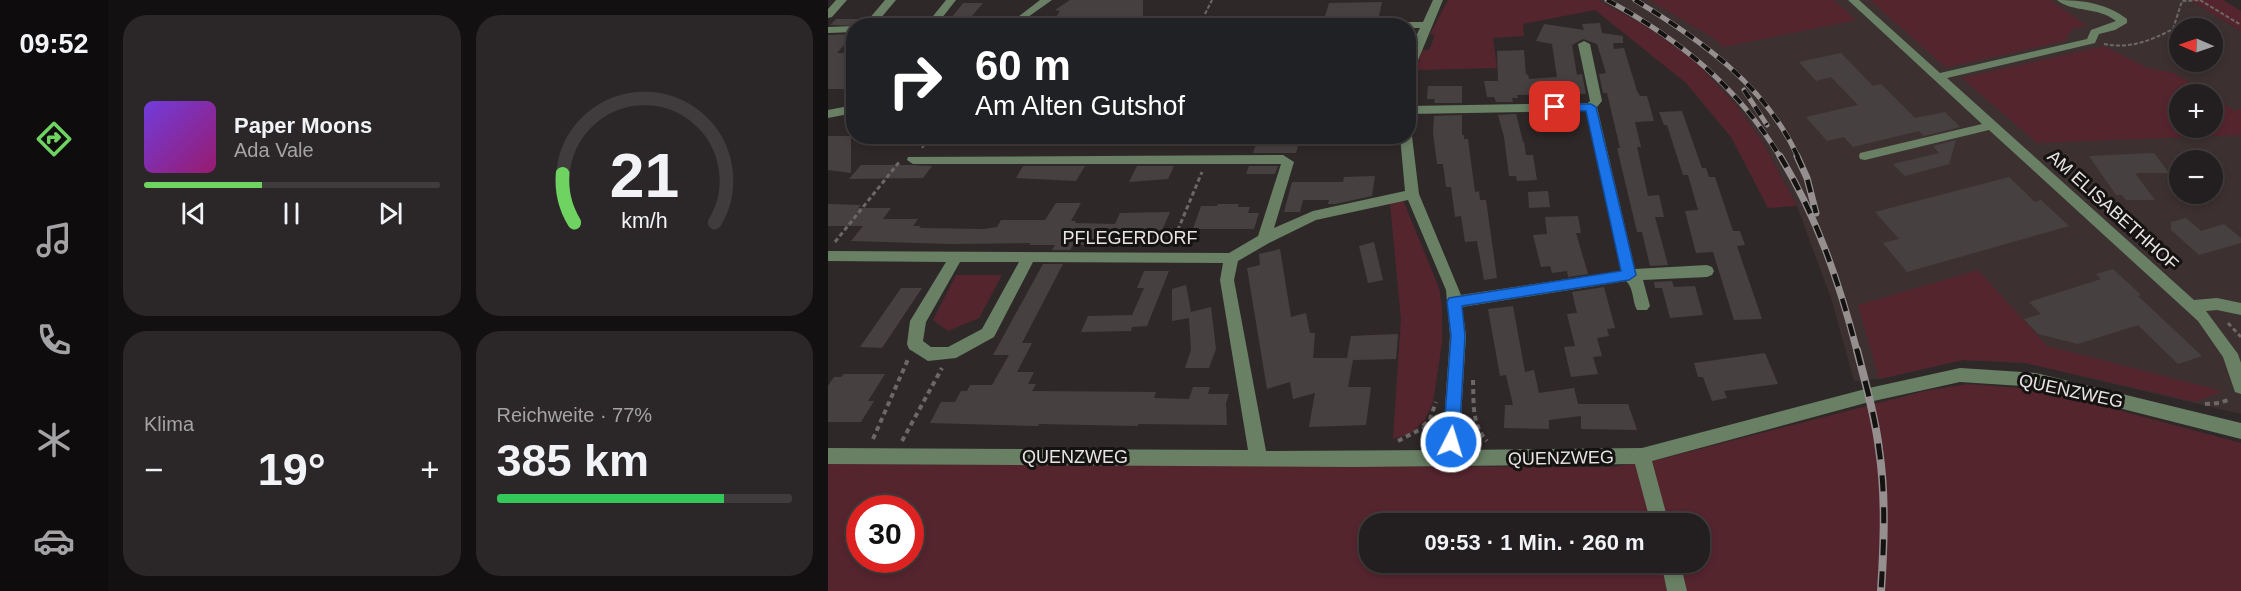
<!DOCTYPE html>
<html lang="de">
<head>
<meta charset="utf-8">
<style>
	body { margin:0; font-family:Helvetica,sans-serif; background:#2b2728; color:#f1f3f6; height:100vh; display:flex; flex-direction:column; font-size:22px; white-space:nowrap }
	* { box-sizing:border-box; margin:0 }
	p { font-size:20px; color:#a3a2a4 }
	.icon { flex:none; width:33px; height:33px; fill:none; stroke:currentColor; stroke-width:2; stroke-linecap:round; stroke-linejoin:round }
	.map { position:relative; flex:1; overflow:hidden }
	.panel { display:flex; flex-direction:column; gap:15px; padding:15px; background:#131011; width:720px }
	.panel>* { flex:none }
	.hud { position:absolute; left:18px; top:18px; width:570px; height:126px; border-radius:24px; box-shadow:0 3px 9px #0003,0 0 0 2px #403c3d; background:#202124; color:#fff; overflow:hidden }
	.needle { width:39px; rotate:272deg }
	.tools { position:absolute; left:1341px; top:18px; display:grid; gap:12px }
	.tools a { display:grid; place-items:center; width:54px; height:54px; border-radius:50%; background:#231e1f; box-shadow:0 3px 9px #0003,0 0 0 2px #403c3d; font-size:30px }
	.speed { position:absolute; left:18px; top:495px; display:flex; gap:12px; font-size:30px; font-weight:700; text-align:center }
	.speed>* { display:grid; place-content:center; width:78px; height:78px; border-radius:50%; background:#231e1f; box-shadow:0 3px 9px #0003,0 0 0 2px #403c3d; line-height:1 }
	.speed .limit { border:9px solid #d22; background:#fff; color:#111 }
	.pin { position:absolute; display:grid; place-items:center; width:51px; height:51px; color:#fff; margin:-26px; border-radius:12px; box-shadow:0 3px 9px #0006 }
	.me { position:absolute; width:66px; margin:-33px; rotate:5deg; stroke-linejoin:round; filter:drop-shadow(0 0 4px #0008) }
	.turn { display:flex; align-items:center; gap:21px; height:126px; padding:0 30px; font-size:27px }
	.turn .icon { width:78px; height:78px; stroke-width:2.5 }
	.turn b { display:block; font-size:42px; line-height:51px }
	.big { font-size:45px; font-weight:700; line-height:1.1 }
	.panel .card { flex:1; display:flex; flex-direction:column; justify-content:center; gap:9px; min-width:0; padding:0 21px; border-radius:24px; background:#2b2728 }
	.panel .dial { align-items:center; gap:0 }
	.dial svg { height:156px; overflow:visible; fill:none; stroke:#403c3d; stroke-width:7; stroke-linecap:round; text-anchor:middle }
	.dial text { fill:#f1f3f6; stroke:none }
	.song { display:flex; align-items:center; gap:18px }
	.cover { width:72px; height:72px; border-radius:9px; background:linear-gradient(135deg,hsl(260 70% 55%),hsl(320 70% 35%)) }
	.played { height:6px; border-radius:3px; background:linear-gradient(90deg,#6ed361 40%,#403c3d 40%) }
	.keys { display:flex; justify-content:space-around; direction:ltr }
	.heat { display:flex; justify-content:space-between; align-items:center; font-size:33px; direction:ltr }
	.charge { height:9px; border-radius:4px; background:linear-gradient(90deg,#34c759 77%,#403c3d 0) }
	.panel .tiles { flex:1; display:grid; gap:15px; grid-template-columns:repeat(2,1fr) }
	.trip { position:absolute; left:531px; top:513px; width:351px; height:60px; border-radius:24px; background:#231e1f; box-shadow:0 3px 9px #0003,0 0 0 2px #403c3d; font-weight:700; line-height:60px; text-align:center }
	main { display:flex; flex:1; min-height:0 }
	.tabs { display:flex; flex-direction:column; width:108px; justify-content:space-around; align-items:center; background:#0e0c0c; color:#a3a2a4 }
	.tabs .icon { width:42px; height:42px }
	.tabs .current { color:#6ed361 }
	.tabs b { font-size:27px; color:#f1f3f6 }
	.map>svg:first-child { display:block }
	.built { fill:#3d3031; fill-rule:evenodd }
	.green { fill:#55252e; fill-rule:evenodd }
	.building { fill:#474041 }
	.lines { fill:none; stroke-linecap:round; stroke-linejoin:round }
	.path-far2 { stroke:#6d6767; stroke-width:2; stroke-dasharray:4 2; stroke-linecap:butt }
	.path-far1 { stroke:#6d6767; stroke-width:3; stroke-dasharray:4.5 3; stroke-linecap:butt }
	.path { stroke:#6d6767; stroke-width:4; stroke-dasharray:5 4; stroke-linecap:butt }
	.minor { fill:#698065; fill-rule:evenodd }
	.rail-far2-casing { stroke:#958f90; stroke-width:5 }
	.rail-far1-casing { stroke:#958f90; stroke-width:7 }
	.rail-casing { stroke:#958f90; stroke-width:8 }
	.rail-far2 { stroke:#151212; stroke-width:4; stroke-dasharray:10; stroke-linecap:butt }
	.rail-far1 { stroke:#151212; stroke-width:4.5; stroke-dasharray:13; stroke-linecap:butt }
	.rail { stroke:#151212; stroke-width:5; stroke-dasharray:16; stroke-linecap:butt }
	.route { fill:#1a73e8; stroke:#114b97; stroke-width:1.5 }
	.labels { text-anchor:middle; dominant-baseline:central; stroke-width:6; stroke-linejoin:round; paint-order:stroke }
	.street-label { font-size:18px; fill:#e8e4e4; stroke:#151212 }
</style>
</head>
<body>
<main>
<nav class="tabs">
<b>09:52</b>
<svg class="icon current" aria-label="directions" viewBox="0 0 24 24"><path d="M12 3l9 9-9 9-9-9zM9 14v-3h6M13 9l2 2-2 2"/></svg>
<svg class="icon" aria-label="music" viewBox="0 0 24 24"><path d="M9 18V5l10-2v13"/><circle cx="6" cy="18" r="3"/><circle cx="16" cy="16" r="3"/></svg>
<svg class="icon" aria-label="phone" viewBox="0 0 24 24"><path d="M5 4h4l2 5-3 2q2 4 5 5l2-3 5 2v4C11 20 4 13 5 4z"/></svg>
<svg class="icon" aria-label="climate" viewBox="0 0 24 24"><path d="M12 3v18M4 7l16 10M4 17L20 7"/></svg>
<svg class="icon" aria-label="car" viewBox="0 0 24 24"><path d="M5 17H2v-5l4-1 3-4h7l3 4 3 1v5h-3M9 17h6M6 11h13"/><circle cx="7" cy="17" r="2"/><circle cx="17" cy="17" r="2"/></svg>
</nav>
<section class="panel">
<div class="tiles">
<div class="card">
<div class="song"><i class="cover"></i><div><b>Paper Moons</b><p>Ada Vale</p></div></div>
<div class="played"></div>
<div class="keys"><svg class="icon" aria-label="previous" viewBox="0 0 24 24"><path d="M18 5L8 12l10 7zM5 5v14"/></svg><svg class="icon" aria-label="pause" viewBox="0 0 24 24"><path d="M8 5v14M16 5v14"/></svg><svg class="icon" aria-label="next" viewBox="0 0 24 24"><path d="M6 5l10 7-10 7zM19 5v14"/></svg></div>
</div>
<div class="card dial"><svg viewBox="0 0 100 80">
<path d="M14 69A42 42 0 1 1 86 69"/>
<path d="M14 69A42 42 0 0 1 8 44" stroke="#6ed361"/>
<text x="50" y="56" font-size="32" font-weight="700">21</text>
<text x="50" y="72" font-size="11">km/h</text>
</svg></div>
<div class="card"><p>Klima</p>
<div class="heat"><a>−</a><b class="big">19°</b><a>+</a></div>
</div>
<div class="card"><p>Reichweite · 77%</p><b class="big">385 km</b><div class="charge"></div></div>
</div>
</section>
<div class="map">
<svg width="1413" height="591" viewBox="0 0 1413 591">
	<rect width="100%" height="100%" fill="#2f2829"/>
	<path class="built" d="M770,0H1362L1413,31V108L1394,118L1413,133V414L1198,363L1135,360L1052,379L1026,381L1004,301L969,206L934,141L908,105L867,61L816,25ZM1352,28H1384V62H1352ZM1352,94H1384V128H1352ZM1352,160H1384V194H1352Z"/>
	<path class="green" d="M620,0H770L816,25L867,61L908,105L934,141L969,206L940,208L903,137L858,83L767,10L695,24L696,36L665,38L669,68L588,70L594,50H601L607,35L602,34Z
		M821,0H1006L1028,20L895,47L882,36Z
		M1042,0H1222L1259,26L1244,29L1237,41L1120,67H1117Z
		M1362,0H1395L1413,11V31Z
		M1276,46L1319,68L1346,73L1381,94H1352V128H1384L1385,97L1407,111L1413,108V135L1209,143L1134,78Z
		M575,200L611,288L614,308V343L605,402L597,420L582,434L565,439L573,319L562,204Z
		M1150,270L1219,346L1394,391L1368,402L1197,363L1135,360L1051,379L1030,305Z
		M128,275H174L151,318L120,331L105,320Z
		M1139,384L1215,390L1413,443V591H0V464L785,467L833,459L1097,391ZM32,508H82V560H32ZM542,524H872V562H542Z"/>
	<path class="building" d="M242,0H315V16L310,26H222L232,11L227,10Z
		M554,2L551,16H497L501,3Z
		M135,3H155L144,16L124,17Z
		M8,19H38L33,26L2,25Z
		M772,23L774,33L795,36V43H785L786,49L796,48L809,91L812,96H819L826,121L807,122L813,147H809L820,196L831,195L836,217H827L840,265L822,266L814,232H809L789,148H792L779,93H775L771,74L778,73L769,44L755,39L744,45L749,75L754,74L758,94L689,95L690,98H684L685,102H668L666,97H659L656,81H670L669,51L696,50L698,75L700,74L701,79L729,77L724,44L708,41L716,24L756,30L754,24Z
		M26,34L9,53H26V89H0V35Z
		M1013,53L1045,86L1053,84L1087,118L1117,112L1132,127L1096,136L1091,131L1025,147L1016,137L999,141L978,117L1030,105L1003,77L988,81L971,62Z
		M600,86H634V103H606L607,99H599Z
		M854,111L874,168H878L881,177H887L905,231H912L917,245L909,246L934,319L906,320L885,252L868,253L857,211L870,210L860,175H855L839,125H836L831,112Z
		M688,114L695,142H696L698,155H705L709,180L689,181L688,176H681L676,137L670,115Z
		M634,115V135H636V139H640L647,192L651,191L652,200H658L669,278L656,280L649,241L637,242L633,216L627,217L623,187H618L615,164H609L605,133L606,116Z
		M0,136H23V173L0,170Z
		M431,136H473L468,153H425Z
		M1128,140L1121,164L1077,176L1065,164L1111,153L1105,146Z
		M1326,153L1341,173H1307L1327,200H1298L1294,195H1288L1261,156Z
		M33,165H82L104,166L95,178L21,179Z
		M195,166H257L248,181L188,178Z
		M309,166H346L340,179L301,182Z
		M421,166H450L447,174H418Z
		M547,176L544,196L507,204H500L501,200H475L472,212H456L464,182H515L516,177Z
		M1181,177L1207,202L1213,200L1241,226L1079,272L1055,243L1071,239L1047,212Z
		M720,191L722,207L701,208L700,192Z
		M228,203H253L243,221H248L247,223L287,224L292,213L342,212L328,244L245,245L242,250H224L227,245H201L203,243L123,244L23,241L35,226H0V204L33,205L30,208H63L55,219H90L85,226H93L91,228L156,229L169,227L173,220H217Z
		M390,204H411L410,207H422L420,213H431L426,229H365L373,206H389Z
		M750,216L753,233H748L760,274L740,277L739,271L724,273L722,266L713,267L705,235L719,234L717,217Z
		M1358,218L1373,231L1396,224L1413,238V243L1371,255L1343,230V222Z
		M546,242L555,280L540,283L531,246Z
		M452,249L463,317L478,313L482,333H487L485,358H519L523,336L570,334L568,359L525,360L520,387H543L538,425L481,427L487,393L465,399L462,382L439,389L419,268L432,265L431,254Z
		M215,264H235L194,343H204L189,372H206L200,384H208L204,391L328,392L326,398L361,399L365,387H382L380,394H401L398,403L399,425L310,424V426L211,424L210,426L102,423L113,402H127L133,391H139L142,385H164L181,355H165Z
		M1285,269L1313,295L1310,296L1374,356L1350,364L1310,325L1250,344L1210,334L1196,319L1213,314L1201,302L1273,279L1268,274Z
		M316,271H341L319,326L304,327L303,331L253,332L260,316L304,315L316,288H309Z
		M844,281L846,287L867,286L875,315L842,318L834,288H827L826,282Z
		M358,285L363,312L383,307L388,349L381,368H357L363,350L361,318L344,321V289Z
		M776,287L787,328L779,329L781,336L769,338L774,356L765,357L770,374L743,377L736,347L747,346L739,314L749,313L744,292Z
		M73,288H94L54,348L32,347Z
		M685,306L697,372L706,370L711,393L746,388L750,404H800L809,430L753,429V416L721,420V429L676,428L677,405H685L678,375L672,376L660,309Z
		M937,353L950,384L896,391L899,398L884,401L875,377H870L866,363Z
		M16,374H57L40,401H46L33,422H0V386L6,377H13Z"/>
	<g class="lines">
		<path class="path-far2" d="M1372,0L1413,25
			M377,14L384,0
			M207,22L323,18L359,24
			M1276,44C1302,49 1322,41 1345,29L1354,1L1373,0
			M580,88L587,89V98
			M94,148L103,136"/>
		<path class="path-far1" d="M7,242L72,161
			M344,244L374,172
			M1400,323L1413,337"/>
		<path class="path" d="M645,380C646,402 643,424 659,441
			M1377,404L1392,403L1402,399
			M595,426L602,419L608,402
			M45,439L81,357
			M74,441L114,368
			M570,441L593,429L607,426"/>
		<path class="minor" d="M8,0H19L4,17L0,18V9Z
			M57,0H68L46,26H35Z
			M118,0H128L110,23L186,20L212,0H224L200,17L192,26H97Z
			M605,0H615L586,70L580,73V52L592,28H580V26L366,25L371,22H595Z
			M1020,0H1031L1112,73L1259,39L1263,30L1288,21C1269,6 1245,13 1229,0C1254,0 1278,3 1299,19V23L1287,30L1271,34L1267,43L1119,78L1366,300L1389,298L1413,303V315L1389,310L1378,311L1410,354L1413,363V394L1407,392L1395,357L1370,321L1161,130L1037,160L1032,159L1031,156L1032,153L1154,124Z
			M26,26V32L0,33V27Z
			M756,41L762,44L774,101L769,107L807,269L879,265L884,267L886,271L884,275L879,277L815,280L822,306L819,310H809C804,301 806,288 798,281L634,307L638,336L631,450L814,448L1041,388L1132,368L1208,373L1413,423V439L1208,387L1132,382L1041,402L824,461L841,524H823L807,464L526,467L0,464V448L420,450L392,280L395,263L205,262L166,337L128,358L100,361L81,349L79,344L82,321L118,262L0,261V251L401,253L430,236L453,164H85L79,160L80,157L455,155L466,162L446,228L485,211L577,191L572,136H580V133L584,136L591,194L633,295L793,271L758,111L580,114V106L760,103L762,101L750,44ZM580,200L618,290L622,336L614,450L438,451L406,280L410,261L441,243L488,220ZM132,262H191L154,329L120,347H103L95,341L98,322Z
			M26,105V113L0,118V110Z
			M833,562H852L859,591H839Z"/>
		<g class="rail-far2-casing">
			<path id="rail-far2" d="M779,0C851,39 910,87 952,157
				M807,0C873,40 937,85 970,157
				M916,90L939,125"/>
		</g>
		<g class="rail-far1-casing">
			<path id="rail-far1" d="M952,156C989,217 1011,282 1029,351
				M969,156L979,178L988,213"/>
		</g>
		<g class="rail-casing">
			<path id="rail" d="M1029,350C1037,382 1047,415 1051,449C1058,496 1056,544 1053,591"/>
		</g>
		<use href="#rail-far2" class="rail-far2"/>
		<use href="#rail-far1" class="rail-far1"/>
		<use href="#rail" class="rail"/>
	</g>
	<path class="route" d="M727,104H763L768,107L808,275L801,280L634,306L637,336L631,442L629,447L623,450L617,447L615,442L623,336L619,302L621,298L793,271L758,111L723,110V105Z"/>
	<g class="labels">
		<g class="street-label">
			<text transform="translate(1285 210) rotate(42)">AM ELISABETHHOF</text>
			<text x="302" y="238">PFLEGERDORF</text>
			<text transform="translate(1243 391) rotate(12)">QUENZWEG</text>
			<text x="247" y="457">QUENZWEG</text>
			<text transform="translate(733 458) rotate(-1)">QUENZWEG</text>
		</g>
	</g>
</svg>
<div class="tools">
<a><svg class="needle" viewBox="-14 -14 28 28"><path d="M0-13l5 13h-10z" fill="#e53935"/><path d="M0 13l5-13h-10z" fill="#a3a2a4"/></svg></a>
<a>+</a>
<a>−</a>
</div>
<div class="speed"><div class="limit">30</div></div>
<div class="pin" style="left:727px;top:107px;background:#d93025"><svg class="icon" aria-label="arrive" viewBox="0 0 24 24"><path d="M6 21V4h12l-3 4 3 4H6"/></svg></div>
<svg class="me" style="left:623px;top:442px" viewBox="-20 -20 40 40"><circle r="17" fill="#1a73e8" stroke="#fff" stroke-width="3"/><path d="M0-11L8 9 0 5-8 9z" fill="#fff"/></svg>
<div class="trip">09:53 · 1 Min. · 260 m</div>
<div class="hud">
<div class="turn"><svg class="icon" aria-label="right" viewBox="0 0 24 24"><path d="M7 20v-9h11M14 6l5 5-5 5"/></svg><div><b>60 m</b>Am Alten Gutshof</div></div>
</div>
</div>
</main>
</body>
</html>
